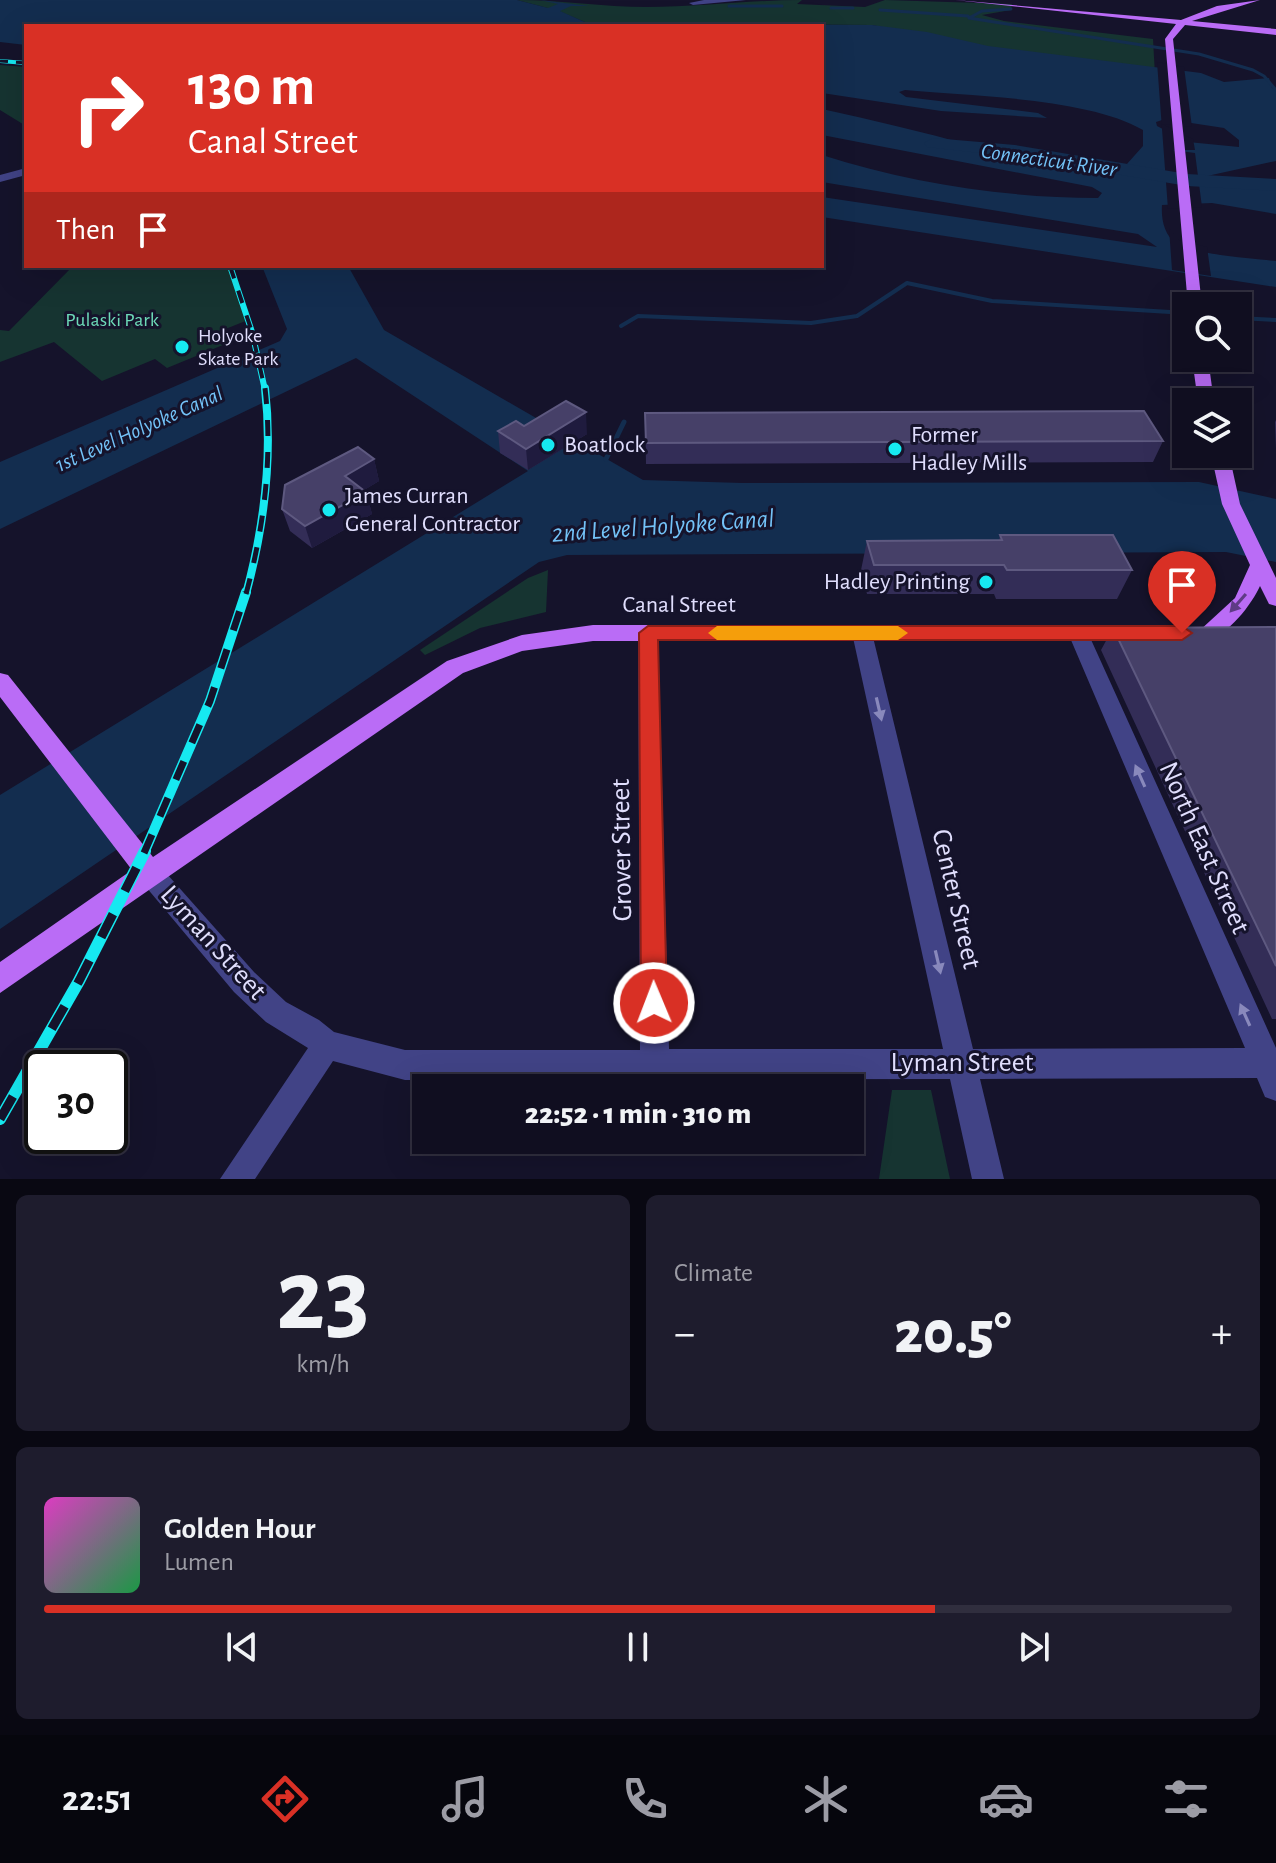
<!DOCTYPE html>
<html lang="en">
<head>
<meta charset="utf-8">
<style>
	body { margin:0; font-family:"Alegreya Sans",sans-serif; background:#1e1c2d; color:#f1f3f6; height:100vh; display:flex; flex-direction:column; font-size:30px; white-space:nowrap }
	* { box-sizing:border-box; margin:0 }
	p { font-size:26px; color:#9c9ca5 }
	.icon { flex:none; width:44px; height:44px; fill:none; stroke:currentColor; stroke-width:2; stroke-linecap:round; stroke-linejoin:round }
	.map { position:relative; height:1179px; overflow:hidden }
	.sheet { display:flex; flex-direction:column; gap:16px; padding:16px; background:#090812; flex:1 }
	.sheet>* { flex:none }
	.banner { position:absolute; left:24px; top:24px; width:800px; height:244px; border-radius:0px; box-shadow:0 8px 32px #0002,0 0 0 2px #302e3e; background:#d93025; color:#fff; overflow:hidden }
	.tools { position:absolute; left:1172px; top:292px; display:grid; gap:16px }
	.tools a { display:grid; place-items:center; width:80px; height:80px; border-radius:0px; background:#100e20; box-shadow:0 8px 32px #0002,0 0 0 2px #302e3e; font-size:40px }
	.speed { position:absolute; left:24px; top:1050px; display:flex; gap:16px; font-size:40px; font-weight:700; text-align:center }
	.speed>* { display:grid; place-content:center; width:104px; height:104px; border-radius:50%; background:#100e20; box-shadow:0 8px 32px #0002,0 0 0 2px #302e3e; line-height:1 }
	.speed .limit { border:4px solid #111; border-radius:12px; background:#fff; color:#111 }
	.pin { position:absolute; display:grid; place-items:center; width:68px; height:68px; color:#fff; margin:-82px -34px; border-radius:50% 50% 50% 0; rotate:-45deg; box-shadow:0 0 8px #0007 }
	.pin .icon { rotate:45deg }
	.me { position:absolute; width:88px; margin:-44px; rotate:359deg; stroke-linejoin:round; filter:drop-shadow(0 0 6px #0008) }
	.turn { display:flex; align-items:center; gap:28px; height:168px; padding:0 32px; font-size:36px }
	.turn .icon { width:104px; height:104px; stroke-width:2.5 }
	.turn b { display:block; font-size:56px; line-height:68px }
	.then { display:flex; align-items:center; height:76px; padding:0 32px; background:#0003; gap:16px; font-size:30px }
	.big { font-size:60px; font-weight:800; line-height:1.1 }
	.sheet .tile { flex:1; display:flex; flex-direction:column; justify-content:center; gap:12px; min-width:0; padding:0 28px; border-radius:12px; background:#1e1c2d }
	.sheet .dial { align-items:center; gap:0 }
	.dial b { font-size:104px; line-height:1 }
	.song { display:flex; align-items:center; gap:24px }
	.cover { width:96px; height:96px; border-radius:12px; background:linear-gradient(135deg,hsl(310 70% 55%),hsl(140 70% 35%)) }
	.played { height:8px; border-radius:4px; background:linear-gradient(90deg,#d93025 75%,#302e3e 75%) }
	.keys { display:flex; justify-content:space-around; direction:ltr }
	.heat { display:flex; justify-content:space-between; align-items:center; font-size:44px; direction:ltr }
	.sheet .tiles { flex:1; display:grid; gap:16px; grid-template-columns:1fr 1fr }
	.tile:last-child { grid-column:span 2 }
	.trip { position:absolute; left:412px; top:1074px; width:452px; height:80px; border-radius:0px; background:#100e20; box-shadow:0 8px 32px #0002,0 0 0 2px #302e3e; font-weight:800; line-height:80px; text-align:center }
	.tabs { display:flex; height:128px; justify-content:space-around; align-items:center; background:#06060d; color:#9c9ca5 }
	.tabs .icon { width:56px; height:56px }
	.tabs .active { color:#d93025 }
	.tabs b { font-size:36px; color:#f1f3f6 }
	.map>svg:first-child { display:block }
	.green { fill:#163431 }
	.water { fill:#132d4f; fill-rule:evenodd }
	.pier { fill:#15132b }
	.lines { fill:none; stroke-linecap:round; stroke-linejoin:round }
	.stream-far2 { stroke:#132d4f; stroke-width:3 }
	.stream-far1 { stroke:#132d4f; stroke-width:4 }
	.stream { stroke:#132d4f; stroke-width:5 }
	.river { fill:#132d4f; fill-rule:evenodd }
	.minor { fill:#414386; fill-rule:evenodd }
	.major { fill:#ba6cf6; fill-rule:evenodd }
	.rail-far4-casing { stroke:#16e9f1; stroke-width:4 }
	.rail-far3-casing { stroke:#16e9f1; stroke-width:6 }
	.rail-far2-casing { stroke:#16e9f1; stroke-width:8 }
	.rail-far1-casing { stroke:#16e9f1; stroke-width:10 }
	.rail-casing { stroke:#16e9f1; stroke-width:12 }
	.rail-far4 { stroke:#15132b; stroke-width:3; stroke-dasharray:8; stroke-linecap:butt }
	.rail-far3 { stroke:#15132b; stroke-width:4; stroke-dasharray:13; stroke-linecap:butt }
	.rail-far2 { stroke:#15132b; stroke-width:5; stroke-dasharray:16; stroke-linecap:butt }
	.rail-far1 { stroke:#15132b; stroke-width:7; stroke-dasharray:20; stroke-linecap:butt }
	.rail { stroke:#15132b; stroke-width:9; stroke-dasharray:26; stroke-linecap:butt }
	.wall { fill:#332d57 }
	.shaded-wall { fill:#1f1b3e }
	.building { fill:#464068; stroke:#5e5980; stroke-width:2 }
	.oneway { fill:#5f3b86 }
	.oneway2 { fill:#8989bc }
	.route { fill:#d93025; stroke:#8d1f18; stroke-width:2 }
	.slow { fill:#f59e0b }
	.poi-dot { fill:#16e9f1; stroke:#15132b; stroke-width:3 }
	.labels { text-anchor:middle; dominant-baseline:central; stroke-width:6; stroke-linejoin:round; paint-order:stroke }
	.far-park-label { font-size:20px; fill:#6ddab8; stroke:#15132b }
	.far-poi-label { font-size:20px; fill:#e0defd; stroke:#15132b; text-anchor:start }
	.far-water-label { font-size:22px; font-style:italic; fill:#73c2f7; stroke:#15132b }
	.poi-label { font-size:24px; fill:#e0defd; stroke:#15132b; text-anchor:start }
	.street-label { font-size:24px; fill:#e0defd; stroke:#15132b }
	.water-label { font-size:26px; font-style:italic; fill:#73c2f7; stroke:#15132b }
	.near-street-label { font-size:28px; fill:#e0defd; stroke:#15132b }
</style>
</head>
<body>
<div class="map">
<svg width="1276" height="1179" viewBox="0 0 1276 1179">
	<rect width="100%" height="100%" fill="#15132b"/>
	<path class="green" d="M517,0C561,0 603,7 647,7C699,7 750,0 802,0L797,4L865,7L885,0L1012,4L1011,10L982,15L1004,21L1153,39L1155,75L1089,68L872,25L587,23L559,11Z
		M0,65L26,67V126L0,110Z
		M73,266H230L248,320L218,332L222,336L223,345L167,368L155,359L102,381L54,342L0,362V330L9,331Z
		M548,570L546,612L480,628L425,655L420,650L528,578Z
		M892,1090H931L950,1179H879Z"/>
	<path class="water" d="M0,0H517L548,8L558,4L540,0L589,6H571L560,11L587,23L671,26H26V45L0,42Z
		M673,24L872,25L927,32L988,46L1201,73L1224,82L1269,78L1272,88L1276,89V161L1207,176L1206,183L1227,188L1276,184V214L1212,203L1162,205C1161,219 1164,235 1177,244C1193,254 1255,259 1276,261V287L822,217V197L1157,247L1138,234L822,182V155C910,183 1005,198 1098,198L1102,193L1092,187L822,135V109C873,120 923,132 973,146C1022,159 1067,176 1118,174L1143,146V130C1089,98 970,96 905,90L899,92L906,97L1038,113L1047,118L941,111L822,93V26ZM1165,119L1224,128L1239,140V147L1188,142L1157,126L1156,122Z
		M262,266H348L384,330L643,480L742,483L1199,482L1276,499V562L1226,552L567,555L539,562L0,929V795L528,471L356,358L0,529V462L280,341L287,329Z"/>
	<path class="pier" d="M1157,62L1184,67L1192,127L1162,124L1193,139L1195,150H1172L1195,153L1202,207L1168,209Z
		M1169,228L1179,240L1207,247L1211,276L1172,270Z"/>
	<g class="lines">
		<path class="stream-far2" d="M729,6H782
			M831,8H853
			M880,10L968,16
			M969,18L1199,54L1253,70L1264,76L1276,90
			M969,18L982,11L1011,9"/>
		<path class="stream-far1" d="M1238,318L1276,320
			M621,326L638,316L811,323L857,316L907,283L992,301L1186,313"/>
		<path class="stream" d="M606,459L624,422"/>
		<path class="river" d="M933,138L1015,145L1187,174L1276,179V191L1187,186L1015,157L927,147L924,143Z"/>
		<path class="minor" d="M704,0H746L693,5L689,3Z
			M26,168V175L0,182V175Z
			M648,625L655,628L658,633L669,1049H943L852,633L855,628H869L872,633L973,1049L1245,1048L1068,633L1071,628H1085L1088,633L1276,1048V1101L1265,1097L1257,1078L980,1079L1004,1179H972L950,1079L405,1080L333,1061L255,1179H220L308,1048L266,1022L234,992L141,881L137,873L141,865L150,861L159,865L254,972L286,1002L319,1020L334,1032L405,1050H640L638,633L641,628Z"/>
		<path class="major" d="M955,0L1181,20L1217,6L1260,0L1192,21L1276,29V35L1185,25L1173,39L1202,306H1188L1165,39L1176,24Z
			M1192,358H1208L1214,402H1198Z
			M1211,454H1229L1240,504L1276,578V606L1269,604L1260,586C1252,604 1223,644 1201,637L1198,632L1235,598L1250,565L1222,504Z
			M593,625H1136L1143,628L1146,633L1143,638L1136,641H593L522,651L463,673L0,993V962L132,870L0,697V673L8,675L153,857L447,661L522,635Z"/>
		<g class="rail-far4-casing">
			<path id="rail-far4" d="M0,61L26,63"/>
		</g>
		<g class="rail-far3-casing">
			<path id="rail-far3" d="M230,266L252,332L265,390"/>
		</g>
		<g class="rail-far2-casing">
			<path id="rail-far2" d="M246,594C264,527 273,458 265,388"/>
		</g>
		<g class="rail-far1-casing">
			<path id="rail-far1" d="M144,853L210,701L246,592"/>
		</g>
		<g class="rail-casing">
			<path id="rail" d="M0,1119L79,981L145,851"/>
		</g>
		<use href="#rail-far4" class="rail-far4"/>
		<use href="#rail-far3" class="rail-far3"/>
		<use href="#rail-far2" class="rail-far2"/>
		<use href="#rail-far1" class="rail-far1"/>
		<use href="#rail" class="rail"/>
	</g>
	<path class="wall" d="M645,413L1163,441L1153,462L646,464Z
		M1276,420V449L1275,422Z
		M524,426L587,434L528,470L500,453L498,431Z
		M374,459L379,481L364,490L366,492L372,514L312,548L290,531L282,509Z
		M1000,535L1132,570L1117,599H996L994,594H867L861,570L867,541L999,540Z
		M1276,627V1019H1272L1101,650L1113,628Z"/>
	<path class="shaded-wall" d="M586,412L587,434L528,470L526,449Z
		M374,459L379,481L351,498L345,476Z
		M366,492L372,514L312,548L305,526Z"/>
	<path class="building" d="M566,401L586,412L526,449L498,431L516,421L524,426Z
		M1144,411L1163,441L646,443L645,413Z
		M358,447L374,459L345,476L366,492L305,526L282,509L285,485Z
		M1000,535H1113L1132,570H1007L1004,565H874L867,541L1002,540Z
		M1276,627V966L1113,628Z"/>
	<defs><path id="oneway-solid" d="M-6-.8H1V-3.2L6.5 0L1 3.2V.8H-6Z" transform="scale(2)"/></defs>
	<use class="oneway" href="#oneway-solid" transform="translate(1238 603) rotate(131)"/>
	<g class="oneway2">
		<use href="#oneway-solid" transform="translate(879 709) rotate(77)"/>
		<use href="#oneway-solid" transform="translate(1140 776) rotate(-114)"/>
		<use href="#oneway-solid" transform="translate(938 962) rotate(77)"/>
		<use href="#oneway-solid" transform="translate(1245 1015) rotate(-114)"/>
	</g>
	<path class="route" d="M648,626H1182L1192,633L1182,640H658L667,1003L663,1012L654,1016L645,1012L641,1003L639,633Z"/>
	<path class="slow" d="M717,626H898L908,633L898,640H717L708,633Z"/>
	<g class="poi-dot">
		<circle cx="182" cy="347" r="8"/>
		<circle cx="548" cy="445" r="8"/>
		<circle cx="895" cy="449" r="8"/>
		<circle cx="329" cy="510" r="8"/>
		<circle cx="986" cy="582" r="8"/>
	</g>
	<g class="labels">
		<g class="far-park-label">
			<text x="112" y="320">Pulaski Park</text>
		</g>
		<g class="far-poi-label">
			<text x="198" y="336">Holyoke<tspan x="198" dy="23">Skate Park</tspan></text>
		</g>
		<g class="far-water-label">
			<text transform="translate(1049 160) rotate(8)">Connecticut River</text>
			<text transform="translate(139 429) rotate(-24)">1st Level Holyoke Canal</text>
		</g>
		<g class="poi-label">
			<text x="911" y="435">Former<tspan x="911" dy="28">Hadley Mills</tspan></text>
			<text x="564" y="445">Boatlock</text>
			<text x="345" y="496">James Curran<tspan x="345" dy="28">General Contractor</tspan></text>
			<text x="970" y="582" text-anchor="end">Hadley Printing</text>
		</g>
		<g class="street-label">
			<text x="679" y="605">Canal Street</text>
		</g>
		<g class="water-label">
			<text transform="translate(663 526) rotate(-4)">2nd Level Holyoke Canal</text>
		</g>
		<g class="near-street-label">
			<text transform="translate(1204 848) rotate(66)">North East Street</text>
			<text transform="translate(622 850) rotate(-91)">Grover Street</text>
			<text transform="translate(956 899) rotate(77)">Center Street</text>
			<text transform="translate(213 943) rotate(48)">Lyman Street</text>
			<text x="962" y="1063">Lyman Street</text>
		</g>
	</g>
</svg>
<div class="tools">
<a><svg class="icon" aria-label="search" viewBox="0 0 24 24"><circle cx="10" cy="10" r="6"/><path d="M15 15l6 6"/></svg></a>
<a><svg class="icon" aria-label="layers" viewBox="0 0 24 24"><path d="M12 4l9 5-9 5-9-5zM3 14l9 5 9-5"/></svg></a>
</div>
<div class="speed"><div class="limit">30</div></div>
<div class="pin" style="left:1182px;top:633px;background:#d93025"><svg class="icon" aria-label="arrive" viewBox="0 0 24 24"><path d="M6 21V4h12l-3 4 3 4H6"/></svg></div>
<svg class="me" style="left:654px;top:1003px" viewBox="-20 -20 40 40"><circle r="17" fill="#d93025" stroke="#fff" stroke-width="3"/><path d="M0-11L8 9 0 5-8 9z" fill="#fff"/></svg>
<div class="trip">22:52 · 1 min · 310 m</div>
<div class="banner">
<div class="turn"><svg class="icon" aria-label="right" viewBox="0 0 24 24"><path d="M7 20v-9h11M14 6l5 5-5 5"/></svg><div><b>130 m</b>Canal Street</div></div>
<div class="then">Then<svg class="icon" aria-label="arrive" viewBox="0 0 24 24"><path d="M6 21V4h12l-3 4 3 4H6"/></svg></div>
</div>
</div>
<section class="sheet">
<div class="tiles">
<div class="tile dial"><b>23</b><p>km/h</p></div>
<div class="tile"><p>Climate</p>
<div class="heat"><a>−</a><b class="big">20.5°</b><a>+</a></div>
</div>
<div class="tile">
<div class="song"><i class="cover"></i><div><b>Golden Hour</b><p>Lumen</p></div></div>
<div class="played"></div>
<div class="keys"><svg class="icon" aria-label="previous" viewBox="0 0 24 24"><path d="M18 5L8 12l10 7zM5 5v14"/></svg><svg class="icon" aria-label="pause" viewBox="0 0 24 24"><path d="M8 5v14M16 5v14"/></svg><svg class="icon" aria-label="next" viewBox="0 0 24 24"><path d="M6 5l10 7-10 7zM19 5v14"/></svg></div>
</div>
</div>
</section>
<nav class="tabs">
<b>22:51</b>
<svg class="icon active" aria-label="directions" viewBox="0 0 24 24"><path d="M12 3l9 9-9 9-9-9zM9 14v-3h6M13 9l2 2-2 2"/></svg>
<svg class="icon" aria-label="music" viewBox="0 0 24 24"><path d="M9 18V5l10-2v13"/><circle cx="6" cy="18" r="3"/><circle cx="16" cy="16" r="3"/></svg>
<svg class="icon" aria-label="phone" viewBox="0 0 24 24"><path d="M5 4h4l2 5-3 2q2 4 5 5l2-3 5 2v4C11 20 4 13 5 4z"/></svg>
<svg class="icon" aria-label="climate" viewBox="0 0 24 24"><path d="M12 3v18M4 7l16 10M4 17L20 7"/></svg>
<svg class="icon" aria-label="car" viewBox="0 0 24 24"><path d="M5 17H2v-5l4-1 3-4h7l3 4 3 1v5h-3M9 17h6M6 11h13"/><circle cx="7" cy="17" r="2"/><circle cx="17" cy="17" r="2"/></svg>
<svg class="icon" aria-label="filters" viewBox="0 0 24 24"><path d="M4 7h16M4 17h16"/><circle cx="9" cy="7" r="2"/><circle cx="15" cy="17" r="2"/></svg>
</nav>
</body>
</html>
